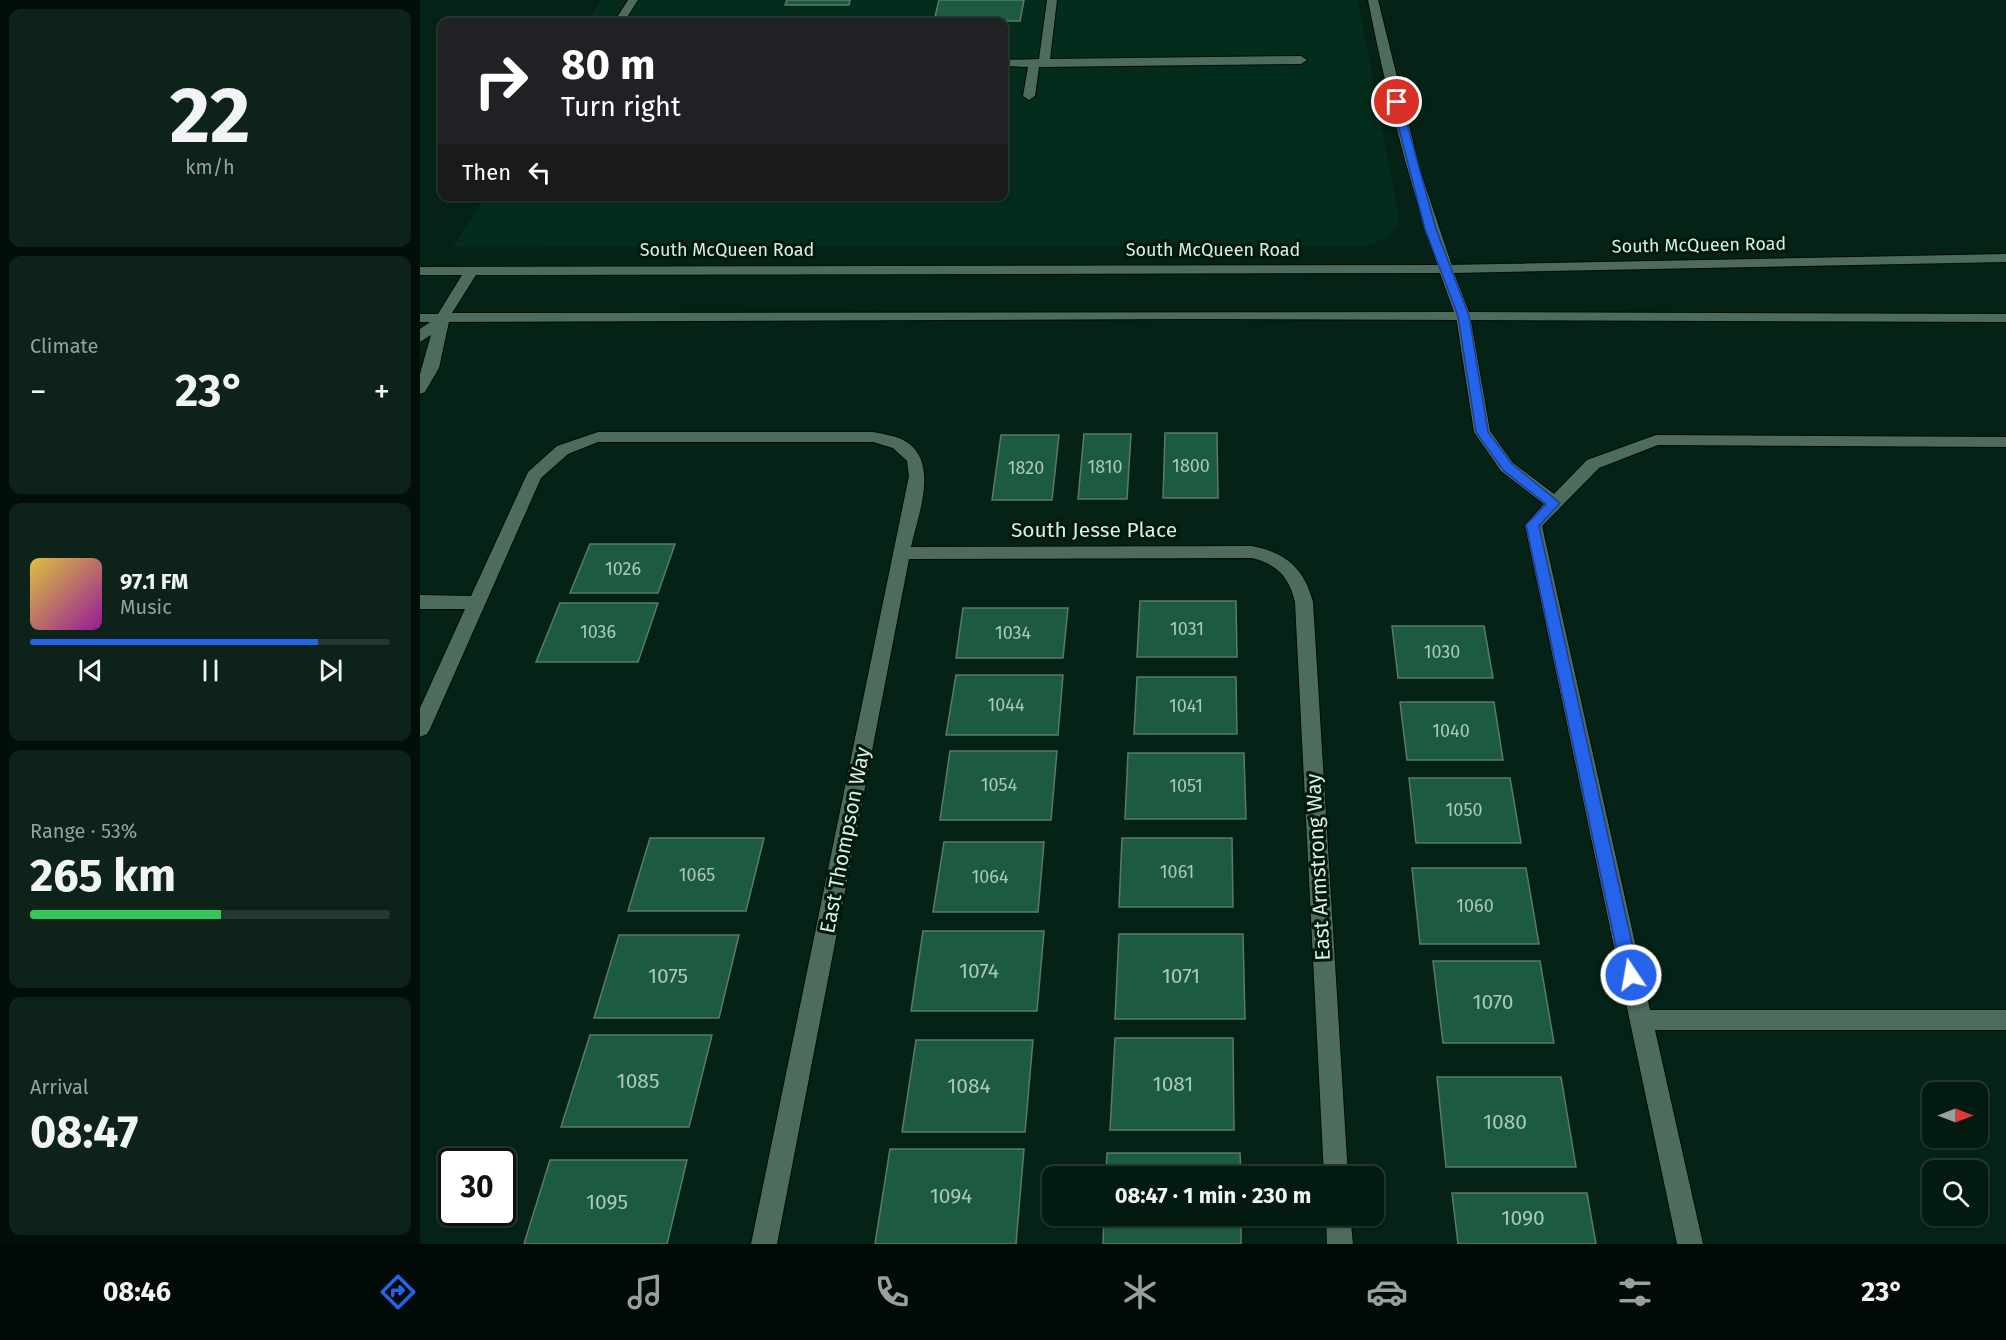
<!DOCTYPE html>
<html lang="en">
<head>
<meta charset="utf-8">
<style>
	body { margin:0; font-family:"Fira Sans",sans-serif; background:#0d2319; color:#f1f3f6; height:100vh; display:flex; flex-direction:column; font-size:22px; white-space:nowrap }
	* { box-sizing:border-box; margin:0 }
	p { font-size:20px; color:#97a19f }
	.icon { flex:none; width:33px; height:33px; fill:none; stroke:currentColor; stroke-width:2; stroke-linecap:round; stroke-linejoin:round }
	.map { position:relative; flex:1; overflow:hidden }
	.drawer { display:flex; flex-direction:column; gap:9px; padding:9px; background:#020e09; width:420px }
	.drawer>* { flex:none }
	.top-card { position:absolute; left:18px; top:18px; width:570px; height:183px; border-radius:12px; box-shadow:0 2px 4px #0004,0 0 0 2px #243830; background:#202124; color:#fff; overflow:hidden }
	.needle { width:39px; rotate:90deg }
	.buttons { position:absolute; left:1502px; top:1082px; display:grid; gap:12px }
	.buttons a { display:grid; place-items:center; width:66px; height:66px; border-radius:12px; background:#031a10; box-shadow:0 2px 4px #0004,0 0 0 2px #243830; font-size:30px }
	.speed { position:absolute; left:18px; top:1148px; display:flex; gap:12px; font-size:30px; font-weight:700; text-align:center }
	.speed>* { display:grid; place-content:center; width:78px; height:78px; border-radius:50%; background:#031a10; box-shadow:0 2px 4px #0004,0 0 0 2px #243830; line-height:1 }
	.speed .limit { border:3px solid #111; border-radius:9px; background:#fff; color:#111 }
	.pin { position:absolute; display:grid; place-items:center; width:51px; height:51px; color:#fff; margin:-26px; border:3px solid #fff; border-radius:50%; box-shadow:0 2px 6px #0007 }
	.me { position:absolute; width:66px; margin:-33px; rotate:348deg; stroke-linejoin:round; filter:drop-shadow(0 0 4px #0008) }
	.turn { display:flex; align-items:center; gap:21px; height:126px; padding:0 24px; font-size:27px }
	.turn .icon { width:78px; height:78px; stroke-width:2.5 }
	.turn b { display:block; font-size:42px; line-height:51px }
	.then { display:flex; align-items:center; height:57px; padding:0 24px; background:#0003; gap:12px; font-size:22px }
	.big { font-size:45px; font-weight:700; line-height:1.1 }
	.drawer .tile { flex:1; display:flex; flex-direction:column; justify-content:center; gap:9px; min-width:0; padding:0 21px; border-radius:12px; background:#0d2319 }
	.drawer .dial { align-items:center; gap:0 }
	.dial b { font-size:78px; line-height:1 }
	.song { display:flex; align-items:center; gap:18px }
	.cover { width:72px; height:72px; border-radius:9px; background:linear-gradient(135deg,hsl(50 70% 55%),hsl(300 70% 35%)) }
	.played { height:6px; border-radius:3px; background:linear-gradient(90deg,#2563eb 80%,#243830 80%) }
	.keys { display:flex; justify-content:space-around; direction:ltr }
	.heat { display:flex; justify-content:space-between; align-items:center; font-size:33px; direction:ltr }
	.charge { height:9px; border-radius:4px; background:linear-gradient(90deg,#34c759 53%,#243830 0) }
	.trip { position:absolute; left:622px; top:1166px; width:342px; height:60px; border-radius:12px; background:#031a10; box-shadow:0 2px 4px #0004,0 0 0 2px #243830; font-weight:700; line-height:60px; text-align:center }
	.menu { display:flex; height:96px; justify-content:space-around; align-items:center; background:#010a06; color:#97a19f }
	.menu .icon { width:42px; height:42px }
	.menu .current { color:#2563eb }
	.menu b { font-size:27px; color:#f1f3f6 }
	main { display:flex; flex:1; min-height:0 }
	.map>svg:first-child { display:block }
	.built { fill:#032c1c }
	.building { fill:#1c5b40; stroke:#5b7a69; stroke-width:1.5 }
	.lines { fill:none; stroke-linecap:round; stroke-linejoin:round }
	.lane-casing { stroke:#000b04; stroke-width:2 }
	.street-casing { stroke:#000b04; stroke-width:2 }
	.secondary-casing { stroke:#000b04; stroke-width:2 }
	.lane { fill:#4d6c5c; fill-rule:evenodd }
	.street { fill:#4d6c5c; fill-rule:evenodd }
	.secondary { fill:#4d6c5c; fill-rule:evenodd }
	.route { fill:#2563eb; stroke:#184099; stroke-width:1.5 }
	.labels { text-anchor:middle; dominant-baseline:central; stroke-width:6; stroke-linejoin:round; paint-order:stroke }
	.far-street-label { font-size:18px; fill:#dcede3; stroke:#00190d }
	.number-label { font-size:18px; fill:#acc8ba }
	.street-label { font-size:21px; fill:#dcede3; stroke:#00190d }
	.near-number-label { font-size:21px; fill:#acc8ba }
</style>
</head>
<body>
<main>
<section class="drawer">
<div class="tile dial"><b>22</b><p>km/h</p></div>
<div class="tile"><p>Climate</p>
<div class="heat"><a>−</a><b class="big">23°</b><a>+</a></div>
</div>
<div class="tile">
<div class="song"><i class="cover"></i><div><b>97.1 FM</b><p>Music</p></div></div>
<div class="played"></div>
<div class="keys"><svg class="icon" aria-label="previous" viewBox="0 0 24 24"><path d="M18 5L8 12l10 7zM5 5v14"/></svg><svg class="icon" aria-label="pause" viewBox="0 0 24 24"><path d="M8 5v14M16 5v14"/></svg><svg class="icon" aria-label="next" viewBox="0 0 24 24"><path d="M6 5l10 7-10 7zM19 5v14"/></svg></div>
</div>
<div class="tile"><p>Range · 53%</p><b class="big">265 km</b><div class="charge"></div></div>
<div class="tile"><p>Arrival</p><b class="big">08:47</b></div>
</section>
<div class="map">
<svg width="1586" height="1244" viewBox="0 0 1586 1244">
	<rect width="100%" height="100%" fill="#042316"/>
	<path class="built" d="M181,0H938L980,224L973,234L962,240L948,246H933L33,247L64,197L584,196V22H168Z"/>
	<path class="building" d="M367,0H430L429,5H365Z
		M519,0H604L600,21H585L584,30V22H498L514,21Z
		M745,433H797L798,498H743Z
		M664,434H711L707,499H658Z
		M581,435H639L632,500H572Z
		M170,544H255L238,593H150Z
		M720,601H816L817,657H717Z
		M140,603H238L218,662H116Z
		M543,608H648L643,658H536Z
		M972,626H1064L1073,678H978Z
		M536,675H643L638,735H526Z
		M717,677H816L817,734H714Z
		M980,702H1074L1083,760H987Z
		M530,751H637L631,820H520Z
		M708,753H824L826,819H705Z
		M989,778H1090L1101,843H996Z
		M230,838H344L326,911H208Z
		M702,838H812L813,907H699Z
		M524,842H624L618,912H513Z
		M992,868H1106L1119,944H1000Z
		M503,931H624L617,1011H491Z
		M699,934H823L825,1019H695Z
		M199,935H319L299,1018H174Z
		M1013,961H1120L1134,1043H1023Z
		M170,1035H292L269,1127H141Z
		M695,1038H813L814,1130H690Z
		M496,1040H613L605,1132H482Z
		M1017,1077H1141L1156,1167H1026Z
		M470,1149H604L596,1244H455Z
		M687,1153H820L821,1176H686Z
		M130,1160H267L247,1244H104Z
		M1032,1193H1167L1176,1244H1038Z
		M684,1215H821V1244H683Z"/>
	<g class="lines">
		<g class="lane-casing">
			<path id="lane" d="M208,0H218L204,22H194Z
				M627,0H637L630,59L881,56L887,60L881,64L619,67L615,96L609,100L603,96L608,67L584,66V60L619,59Z"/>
		</g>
		<g class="street-casing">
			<path id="street" d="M948,0H958L1000,170L1033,269L1031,272L1026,273L1019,269C988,181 966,91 948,0Z
				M1043,312L1050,316L1070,431L1093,463L1134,494L1167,460L1236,435L1586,437V447L1238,445L1179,468L1122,526L1230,1010H1586V1030H1235L1283,1244H1257L1105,525L1124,504L1081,471L1054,432L1036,316Z
				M23,313L30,317L19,368L5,392L0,394V374L11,335L0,342V329Z
				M178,432H453C463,434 477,436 485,441C520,462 498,515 491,547L832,546C866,553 884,568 893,602L928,1176H904L875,602C869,577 857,564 832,558L489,559L357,1244H331L489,476L487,461L473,448L453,442H178L148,454L121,478L10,729L7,734L0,737V708L45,609H0V595L51,596L108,472L137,446Z
				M906,1215H930L933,1244H907Z"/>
		</g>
		<g class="secondary-casing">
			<path id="secondary" d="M1586,254V262L1034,273L1049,312L1586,314V322L772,319L0,322V314H18L42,275H0V267L1026,265ZM1020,273L1034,312L32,313L56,275Z"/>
		</g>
		<use href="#lane" class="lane"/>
		<use href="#street" class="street"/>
		<use href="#secondary" class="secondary"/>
	</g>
	<path class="route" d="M977,99L981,102L1016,229L1049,316L1068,432L1092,464L1140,503L1119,526L1219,975L1217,980L1211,982L1205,980L1202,975L1106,525L1126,504L1083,470L1056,432L1038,316L1005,229L972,102Z"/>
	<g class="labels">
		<g class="far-street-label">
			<text transform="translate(1279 245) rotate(-1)">South McQueen Road</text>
			<text x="307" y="250">South McQueen Road</text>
			<text x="793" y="250">South McQueen Road</text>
		</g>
		<g class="number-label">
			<text x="771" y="466">1800</text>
			<text x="685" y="467">1810</text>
			<text x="606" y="468">1820</text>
			<text x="203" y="569">1026</text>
			<text x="767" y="629">1031</text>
			<text x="178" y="632">1036</text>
			<text x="593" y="633">1034</text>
			<text x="1022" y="652">1030</text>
			<text x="586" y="705">1044</text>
			<text x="766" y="706">1041</text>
			<text x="1031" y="731">1040</text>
			<text x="579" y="785">1054</text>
			<text x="766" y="786">1051</text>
			<text x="1044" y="810">1050</text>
			<text x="757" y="872">1061</text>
			<text x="277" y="875">1065</text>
			<text x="570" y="877">1064</text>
			<text x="1055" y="906">1060</text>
		</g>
		<g class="street-label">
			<text x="674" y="530">South Jesse Place</text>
			<text transform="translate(425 840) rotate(-79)">East Thompson Way</text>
			<text transform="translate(898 867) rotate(-93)">East Armstrong Way</text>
		</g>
		<g class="near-number-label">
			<text x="559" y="971">1074</text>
			<text x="248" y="976">1075</text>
			<text x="761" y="976">1071</text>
			<text x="1073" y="1002">1070</text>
			<text x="218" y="1081">1085</text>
			<text x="753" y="1084">1081</text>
			<text x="549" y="1086">1084</text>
			<text x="1085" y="1122">1080</text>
			<text x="531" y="1196">1094</text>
			<text x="187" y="1202">1095</text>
			<text x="1103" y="1218">1090</text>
		</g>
	</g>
</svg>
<div class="buttons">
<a><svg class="needle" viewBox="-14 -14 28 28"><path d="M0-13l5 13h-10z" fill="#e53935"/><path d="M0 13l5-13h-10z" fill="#97a19f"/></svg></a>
<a><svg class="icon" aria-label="search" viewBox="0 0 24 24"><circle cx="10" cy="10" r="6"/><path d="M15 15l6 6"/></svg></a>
</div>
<div class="speed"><div class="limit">30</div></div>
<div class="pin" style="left:977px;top:102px;background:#d93025"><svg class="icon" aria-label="arrive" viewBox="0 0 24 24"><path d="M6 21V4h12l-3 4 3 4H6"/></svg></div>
<svg class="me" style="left:1211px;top:975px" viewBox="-20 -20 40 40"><circle r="17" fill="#2563eb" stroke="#fff" stroke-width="3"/><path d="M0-11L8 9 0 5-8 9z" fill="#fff"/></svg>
<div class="trip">08:47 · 1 min · 230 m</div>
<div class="top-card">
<div class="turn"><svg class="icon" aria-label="right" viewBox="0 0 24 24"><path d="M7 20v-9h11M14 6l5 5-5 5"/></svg><div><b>80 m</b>Turn right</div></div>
<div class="then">Then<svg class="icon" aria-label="left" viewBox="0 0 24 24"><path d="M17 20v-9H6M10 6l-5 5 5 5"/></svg></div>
</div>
</div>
</main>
<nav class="menu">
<b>08:46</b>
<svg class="icon current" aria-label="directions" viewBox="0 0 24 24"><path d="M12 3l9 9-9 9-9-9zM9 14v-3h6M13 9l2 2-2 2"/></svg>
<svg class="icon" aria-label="music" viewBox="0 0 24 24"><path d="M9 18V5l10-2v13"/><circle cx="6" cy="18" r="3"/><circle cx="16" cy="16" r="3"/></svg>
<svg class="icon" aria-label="phone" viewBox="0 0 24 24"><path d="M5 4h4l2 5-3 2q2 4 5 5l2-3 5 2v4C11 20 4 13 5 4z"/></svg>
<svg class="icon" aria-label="climate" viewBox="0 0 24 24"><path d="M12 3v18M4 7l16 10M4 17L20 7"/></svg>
<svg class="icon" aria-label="car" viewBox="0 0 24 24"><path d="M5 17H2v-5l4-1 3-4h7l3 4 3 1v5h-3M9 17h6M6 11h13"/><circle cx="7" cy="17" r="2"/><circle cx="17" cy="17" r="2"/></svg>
<svg class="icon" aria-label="filters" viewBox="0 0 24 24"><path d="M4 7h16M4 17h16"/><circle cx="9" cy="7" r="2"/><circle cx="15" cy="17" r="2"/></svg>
<b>23°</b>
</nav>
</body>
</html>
